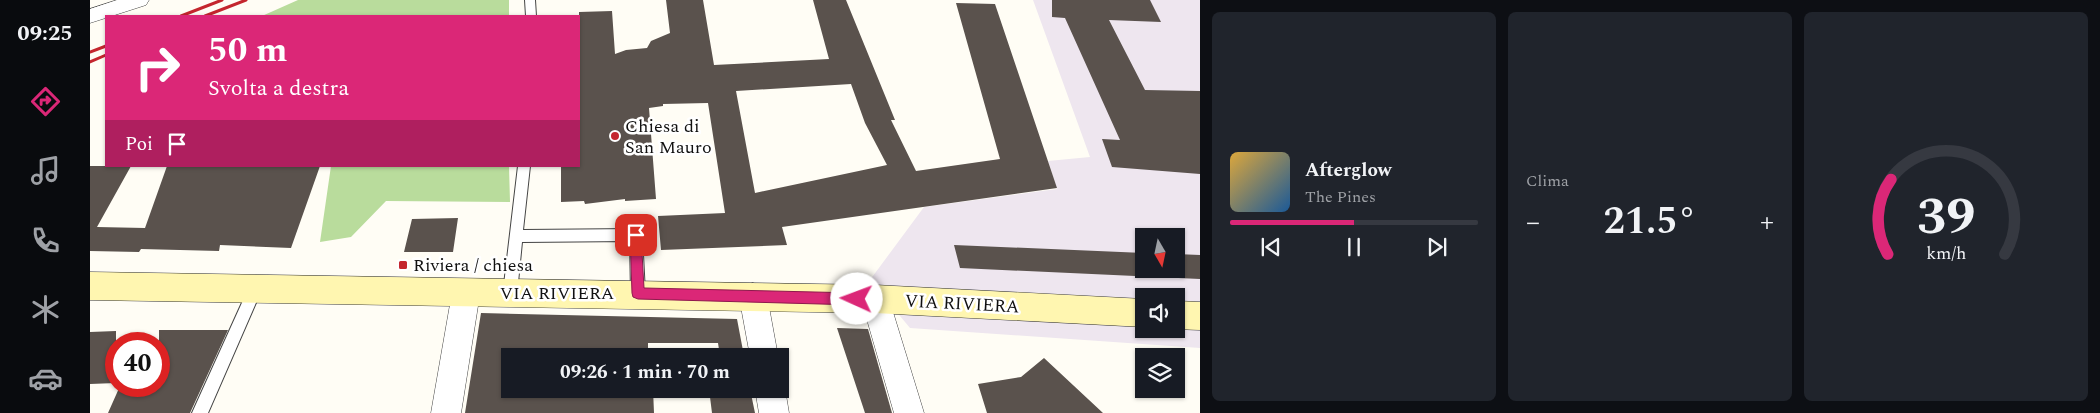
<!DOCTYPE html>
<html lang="it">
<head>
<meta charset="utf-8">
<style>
	body { margin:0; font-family:Spectral,serif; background:#20242c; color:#f1f3f6; height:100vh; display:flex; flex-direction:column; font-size:19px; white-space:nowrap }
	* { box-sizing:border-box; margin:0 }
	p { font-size:16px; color:#9ea1a6 }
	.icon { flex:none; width:28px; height:28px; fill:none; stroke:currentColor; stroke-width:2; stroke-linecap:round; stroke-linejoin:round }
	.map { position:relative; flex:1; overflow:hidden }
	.details { display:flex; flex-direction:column; gap:12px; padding:12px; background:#0d0f14; width:900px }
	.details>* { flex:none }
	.top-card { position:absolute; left:15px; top:15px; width:475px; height:152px; border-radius:0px; box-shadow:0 1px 4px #0004; background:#db2777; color:#fff; overflow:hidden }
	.needle { width:32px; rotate:171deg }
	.buttons { position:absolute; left:1045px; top:228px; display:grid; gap:10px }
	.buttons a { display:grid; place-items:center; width:50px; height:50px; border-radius:0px; background:#171b24; box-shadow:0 1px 4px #0004; font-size:25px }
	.speed { position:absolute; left:15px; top:332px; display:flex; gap:10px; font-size:25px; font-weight:700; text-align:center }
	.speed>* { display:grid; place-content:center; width:65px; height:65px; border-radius:50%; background:#171b24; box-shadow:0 1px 4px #0004; line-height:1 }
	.speed .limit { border:8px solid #d22; background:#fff; color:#111 }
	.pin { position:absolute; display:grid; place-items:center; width:42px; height:42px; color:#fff; margin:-21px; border-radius:10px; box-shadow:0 2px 8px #0006 }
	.me { position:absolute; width:55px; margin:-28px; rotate:272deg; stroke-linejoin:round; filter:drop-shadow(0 0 4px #0008) }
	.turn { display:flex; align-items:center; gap:18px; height:105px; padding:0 20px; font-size:22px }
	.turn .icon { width:65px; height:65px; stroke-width:2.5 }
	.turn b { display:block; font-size:35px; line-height:42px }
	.then { display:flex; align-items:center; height:48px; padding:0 20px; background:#0003; gap:10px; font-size:19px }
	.big { font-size:38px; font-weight:700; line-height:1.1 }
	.details .widget { flex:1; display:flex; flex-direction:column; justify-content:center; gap:8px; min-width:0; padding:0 18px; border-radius:8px; background:#20242c }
	.details .dial { align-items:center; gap:0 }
	.dial svg { height:130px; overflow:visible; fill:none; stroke:#363941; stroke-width:7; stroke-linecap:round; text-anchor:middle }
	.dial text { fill:#f1f3f6; stroke:none }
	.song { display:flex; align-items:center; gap:15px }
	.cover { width:60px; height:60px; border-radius:8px; background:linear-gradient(135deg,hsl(40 70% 55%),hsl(210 70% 35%)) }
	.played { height:5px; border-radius:2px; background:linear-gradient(90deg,#db2777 50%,#363941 50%) }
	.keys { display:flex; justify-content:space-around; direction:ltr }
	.heat { display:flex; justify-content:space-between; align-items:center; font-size:28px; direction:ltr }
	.details .tiles { flex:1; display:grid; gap:12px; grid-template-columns:repeat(3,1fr) }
	.trip { position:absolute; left:411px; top:348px; width:288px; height:50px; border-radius:0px; background:#171b24; box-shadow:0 1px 4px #0004; font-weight:700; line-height:50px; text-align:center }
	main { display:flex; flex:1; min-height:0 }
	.menu { display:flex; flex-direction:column; width:90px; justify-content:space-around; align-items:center; background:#090b0e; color:#9ea1a6 }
	.menu .icon { width:35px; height:35px }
	.menu .on { color:#db2777 }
	.menu b { font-size:22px; color:#f1f3f6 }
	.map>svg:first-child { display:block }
	.industrial { fill:#eee6ef; fill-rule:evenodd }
	.forest { fill:#b9dc9c }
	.building { fill:#5a524d; fill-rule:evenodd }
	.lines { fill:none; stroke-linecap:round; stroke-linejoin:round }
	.lane-casing { stroke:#444; stroke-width:2 }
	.street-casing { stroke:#444; stroke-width:1 }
	.secondary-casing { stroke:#333; stroke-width:1 }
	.lane { fill:#fff; fill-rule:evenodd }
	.street { fill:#fff; fill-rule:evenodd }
	.secondary { fill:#fff6b0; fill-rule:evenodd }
	.rail { stroke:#c4262e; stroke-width:3 }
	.route { fill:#db2777; stroke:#8e194d }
	.poi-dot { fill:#c4262e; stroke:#fff; stroke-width:2 }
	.labels { text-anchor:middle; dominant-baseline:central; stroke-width:5; stroke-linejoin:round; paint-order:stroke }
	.poi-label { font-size:18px; fill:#111; stroke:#fff; text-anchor:start }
	.street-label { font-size:18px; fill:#111; stroke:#fff }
</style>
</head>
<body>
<main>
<nav class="menu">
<b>09:25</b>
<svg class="icon on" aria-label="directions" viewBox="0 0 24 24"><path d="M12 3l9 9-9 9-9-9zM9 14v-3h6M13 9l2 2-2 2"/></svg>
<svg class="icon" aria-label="music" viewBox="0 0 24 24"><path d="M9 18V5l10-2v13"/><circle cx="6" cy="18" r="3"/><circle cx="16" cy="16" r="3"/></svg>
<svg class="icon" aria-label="phone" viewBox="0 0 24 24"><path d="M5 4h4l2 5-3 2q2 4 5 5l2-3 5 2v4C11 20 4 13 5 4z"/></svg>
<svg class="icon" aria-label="climate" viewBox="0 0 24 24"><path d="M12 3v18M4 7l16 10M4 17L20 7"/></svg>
<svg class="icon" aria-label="car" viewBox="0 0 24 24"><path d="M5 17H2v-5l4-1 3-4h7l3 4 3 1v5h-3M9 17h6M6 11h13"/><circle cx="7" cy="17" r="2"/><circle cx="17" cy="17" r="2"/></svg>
</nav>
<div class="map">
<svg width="1110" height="413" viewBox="0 0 1110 413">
	<rect width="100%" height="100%" fill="#fffdf5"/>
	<path class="industrial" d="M943,0H1110V348L820,328L780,280L834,207L967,189L958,161L1000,157ZM1054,236H1086V269H1054ZM1054,296H1086V329H1054Z"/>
	<path class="forest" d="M208,0H419V16H172Z
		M241,166H419L420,202L296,201L261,237L230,242Z"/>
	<path class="building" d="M576,0H613L624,65L739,59L723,0H756L805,120H801L826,171L910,159L866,3L905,4L967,188L692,227L697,245L571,250L568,216L635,213L618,103L573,104V106L559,108L566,199L535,201V199L495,204L494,201L471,202V166H489V12L522,11L525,54L536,50L557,48L561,41L580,33ZM761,84L775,123L797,165L665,193L646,91Z
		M962,0H1060L1071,22L1019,20L1055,90L1110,91V174L1022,167L1012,139L1030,140L975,18L962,17Z
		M0,166H41L7,227L55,228L77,166H230L201,248L130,245L129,251L51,249L49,252L0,251Z
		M368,218L363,252H314L322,219Z
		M864,245L1054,253V269H1086V254L1110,255V279L870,268Z
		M391,313L647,319L654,356H630L628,343H558V356H420V389H563L564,413H375Z
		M747,328L778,329L802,413H775Z
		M69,330H138L100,413H18L30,386H69Z
		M26,331V383L0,384V332Z
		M954,358L1013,413H897L888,384L931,377Z
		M619,389H660L665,413H622Z"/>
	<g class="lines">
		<g class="lane-casing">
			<path id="lane" d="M435,0H445L446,16H436Z
				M428,166H440L433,230L546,229L551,231L552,235L555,293L553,297L548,299L543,297L541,293L540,241L432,242L427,293L425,297L420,299L415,297L413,293Z
				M165,283L170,285L172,289L118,413H102L160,285Z"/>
		</g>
		<g class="street-casing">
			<path id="street" d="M27,0H59L56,5L0,23V9Z
				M376,280L386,284L390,293L371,413H341L362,293L366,284Z
				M663,283L673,287L677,296L688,356H660L649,296L653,287Z
				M785,286L795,290L799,299L834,413H804L771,299L775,290Z
				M690,378L695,389L699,413H669L665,389H690Z"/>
		</g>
		<g class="secondary-casing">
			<path id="secondary" d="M0,272L785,285L1054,299V327L785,313L0,300Z
				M1086,301L1110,302V330L1084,329H1086Z"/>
		</g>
		<use href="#lane" class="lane"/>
		<use href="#street" class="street"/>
		<use href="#secondary" class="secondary"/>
		<path class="rail" d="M91,16L132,0
			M115,16L156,0
			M0,52L16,46
			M0,62L16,55"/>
	</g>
	<path class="route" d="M546,230L550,232L551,235L554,288L767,293L772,295L774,299L772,303L767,305L548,299L543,297L542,293L540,235L541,232Z"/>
	<g class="poi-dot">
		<circle cx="525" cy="136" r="5"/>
		<rect x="308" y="260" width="10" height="10" rx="2.5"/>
	</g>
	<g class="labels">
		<g class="poi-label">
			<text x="535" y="126">Chiesa di<tspan x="535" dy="21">San Mauro</tspan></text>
			<text x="323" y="265">Riviera / chiesa</text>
		</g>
		<g class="street-label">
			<text x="467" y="293">VIA RIVIERA</text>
			<text transform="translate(872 304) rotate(3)">VIA RIVIERA</text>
		</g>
	</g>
</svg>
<div class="buttons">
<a><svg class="needle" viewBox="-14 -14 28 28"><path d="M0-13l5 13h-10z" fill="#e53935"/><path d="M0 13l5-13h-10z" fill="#9ea1a6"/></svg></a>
<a><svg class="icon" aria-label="sound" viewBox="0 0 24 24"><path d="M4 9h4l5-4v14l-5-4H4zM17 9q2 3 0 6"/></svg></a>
<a><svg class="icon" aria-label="layers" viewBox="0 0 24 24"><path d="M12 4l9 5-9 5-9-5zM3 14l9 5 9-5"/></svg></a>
</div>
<div class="speed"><div class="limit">40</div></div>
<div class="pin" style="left:546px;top:235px;background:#d93025"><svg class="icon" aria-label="arrive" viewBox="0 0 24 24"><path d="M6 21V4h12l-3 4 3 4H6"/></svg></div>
<svg class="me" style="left:767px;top:299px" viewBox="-20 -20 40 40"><circle r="19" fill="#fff"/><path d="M0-13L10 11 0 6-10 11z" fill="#db2777"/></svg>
<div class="trip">09:26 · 1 min · 70 m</div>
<div class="top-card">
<div class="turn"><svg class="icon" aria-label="right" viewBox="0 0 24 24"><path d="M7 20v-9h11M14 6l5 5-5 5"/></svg><div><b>50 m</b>Svolta a destra</div></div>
<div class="then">Poi<svg class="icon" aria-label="arrive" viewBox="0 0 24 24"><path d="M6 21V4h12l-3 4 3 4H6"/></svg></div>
</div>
</div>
<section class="details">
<div class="tiles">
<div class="widget">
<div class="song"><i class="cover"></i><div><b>Afterglow</b><p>The Pines</p></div></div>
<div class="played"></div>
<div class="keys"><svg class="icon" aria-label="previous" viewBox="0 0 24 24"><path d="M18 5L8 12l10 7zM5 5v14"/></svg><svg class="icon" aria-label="pause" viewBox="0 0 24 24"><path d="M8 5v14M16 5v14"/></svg><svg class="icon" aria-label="next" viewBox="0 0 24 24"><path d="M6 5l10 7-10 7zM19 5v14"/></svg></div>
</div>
<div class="widget"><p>Clima</p>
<div class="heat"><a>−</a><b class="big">21.5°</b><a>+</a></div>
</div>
<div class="widget dial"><svg viewBox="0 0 100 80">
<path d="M14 69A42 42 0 1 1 86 69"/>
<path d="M14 69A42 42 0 0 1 16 23" stroke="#db2777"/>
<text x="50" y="56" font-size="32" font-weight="700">39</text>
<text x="50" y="72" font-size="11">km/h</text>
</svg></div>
</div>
</section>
</main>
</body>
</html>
